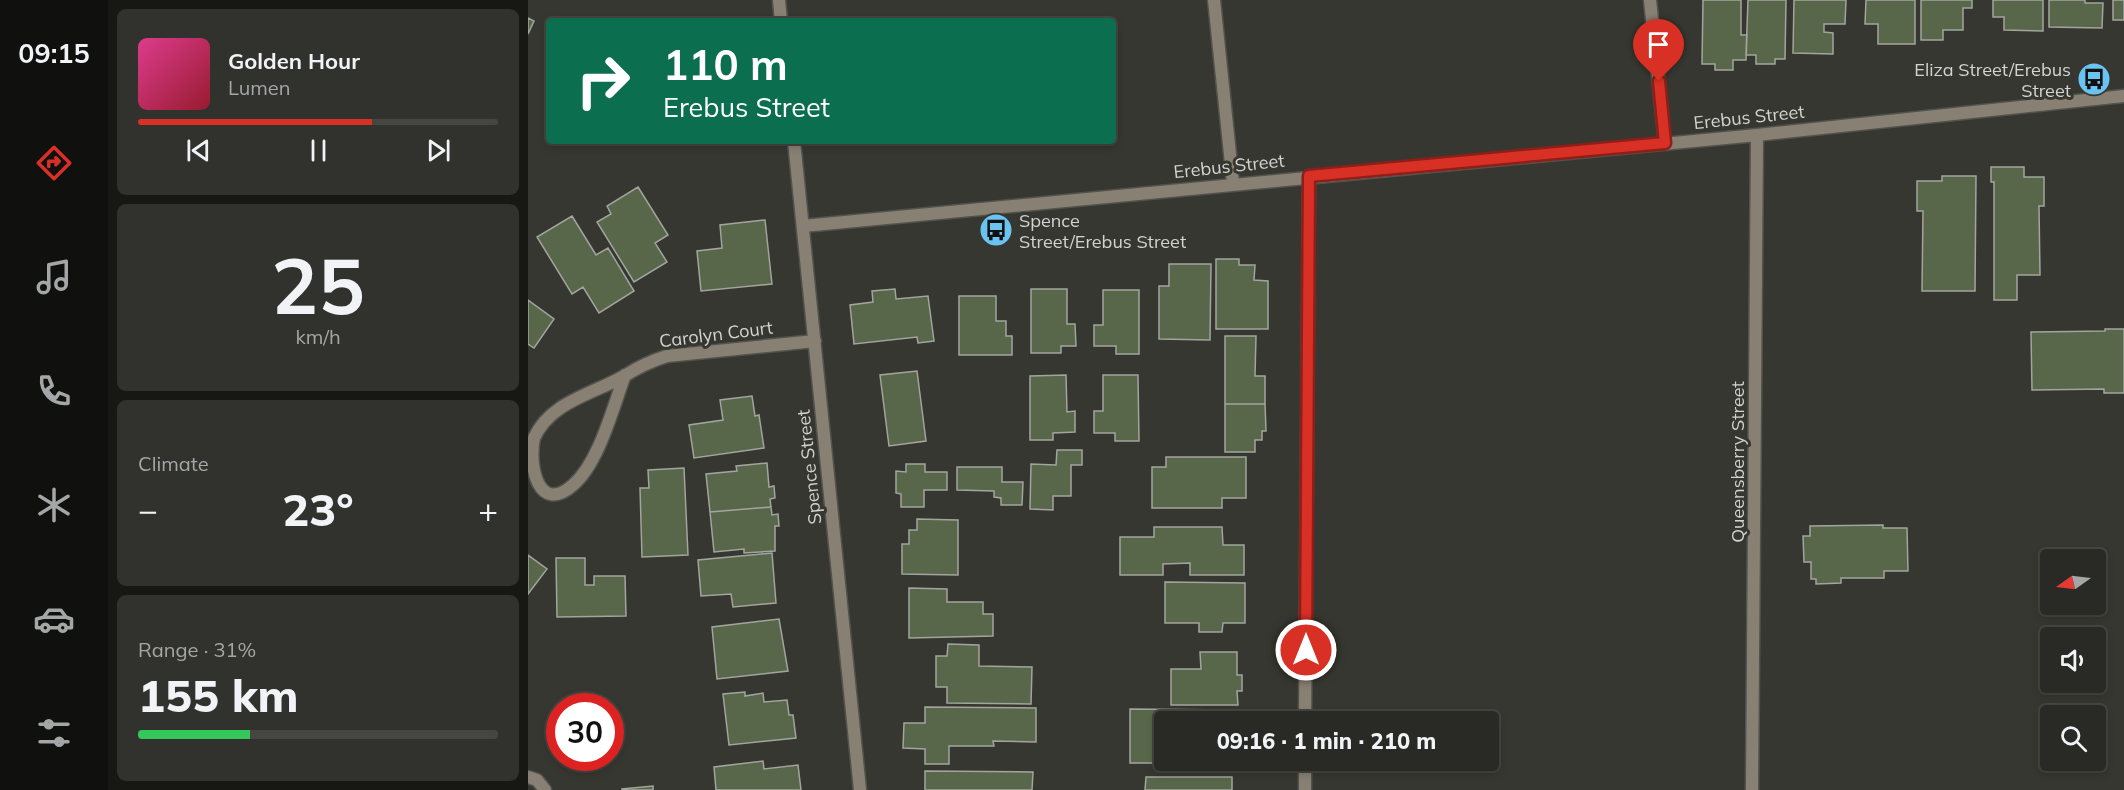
<!DOCTYPE html>
<html lang="en">
<head>
<meta charset="utf-8">
<style>
	body { margin:0; font-family:Mulish,sans-serif; background:#31312d; color:#f1f3f6; height:100vh; display:flex; flex-direction:column; font-size:22px; white-space:nowrap }
	* { box-sizing:border-box; margin:0 }
	p { font-size:20px; color:#a5a6a7 }
	.icon { flex:none; width:33px; height:33px; fill:none; stroke:currentColor; stroke-width:2; stroke-linecap:round; stroke-linejoin:round }
	.map { position:relative; flex:1; overflow:hidden }
	.drawer { display:flex; flex-direction:column; gap:9px; padding:9px; background:#171714; width:420px }
	.drawer>* { flex:none }
	.top-card { position:absolute; left:18px; top:18px; width:570px; height:126px; border-radius:6px; box-shadow:0 3px 9px #0003,0 0 0 2px #454542; background:#0b6e4f; color:#fff; overflow:hidden }
	.needle { width:39px; rotate:256deg }
	.fabs { position:absolute; left:1512px; top:549px; display:grid; gap:12px }
	.fabs a { display:grid; place-items:center; width:66px; height:66px; border-radius:6px; background:#292925; box-shadow:0 3px 9px #0003,0 0 0 2px #454542; font-size:30px }
	.speed { position:absolute; left:18px; top:693px; display:flex; gap:12px; font-size:30px; font-weight:700; text-align:center }
	.speed>* { display:grid; place-content:center; width:78px; height:78px; border-radius:50%; background:#292925; box-shadow:0 3px 9px #0003,0 0 0 2px #454542; line-height:1 }
	.speed .limit { border:9px solid #d22; background:#fff; color:#111 }
	.pin { position:absolute; display:grid; place-items:center; width:51px; height:51px; color:#fff; margin:-62px -26px; border-radius:50% 50% 50% 0; rotate:-45deg; box-shadow:0 0 6px #0007 }
	.pin .icon { rotate:45deg }
	.me { position:absolute; width:66px; margin:-33px; rotate:0deg; stroke-linejoin:round; filter:drop-shadow(0 0 4px #0008) }
	.turn { display:flex; align-items:center; gap:21px; height:126px; padding:0 18px; font-size:27px }
	.turn .icon { width:78px; height:78px; stroke-width:2.5 }
	.turn b { display:block; font-size:42px; line-height:51px }
	.big { font-size:45px; font-weight:800; line-height:1.1 }
	.drawer .tile { flex:1; display:flex; flex-direction:column; justify-content:center; gap:9px; min-width:0; padding:0 21px; border-radius:9px; background:#31312d }
	.drawer .dial { align-items:center; gap:0 }
	.dial b { font-size:78px; line-height:1 }
	.song { display:flex; align-items:center; gap:18px }
	.cover { width:72px; height:72px; border-radius:9px; background:linear-gradient(135deg,hsl(330 70% 55%),hsl(350 70% 35%)) }
	.played { height:6px; border-radius:3px; background:linear-gradient(90deg,#d93025 65%,#454542 65%) }
	.keys { display:flex; justify-content:space-around; direction:ltr }
	.heat { display:flex; justify-content:space-between; align-items:center; font-size:33px; direction:ltr }
	.charge { height:9px; border-radius:4px; background:linear-gradient(90deg,#34c759 31%,#454542 0) }
	.trip { position:absolute; left:626px; top:711px; width:345px; height:60px; border-radius:6px; background:#292925; box-shadow:0 3px 9px #0003,0 0 0 2px #454542; font-weight:800; line-height:60px; text-align:center }
	main { display:flex; flex:1; min-height:0 }
	.menu { display:flex; flex-direction:column; width:108px; justify-content:space-around; align-items:center; background:#10100f; color:#a5a6a7 }
	.menu .icon { width:42px; height:42px }
	.menu .current { color:#d93025 }
	.menu b { font-size:27px; color:#f1f3f6 }
	.map>svg:first-child { display:block }
	.building { fill:#586649; stroke:#a2a59f; stroke-width:1.5 }
	.lines { fill:none; stroke-linecap:round; stroke-linejoin:round }
	.street-casing { stroke:#53534e; stroke-width:15 }
	.street { stroke:#898074; stroke-width:12 }
	.route-casing { stroke:#8d1f18; stroke-width:15 }
	.route { stroke:#d93025; stroke-width:10 }
	.labels { text-anchor:middle; dominant-baseline:central; stroke-width:6; stroke-linejoin:round; paint-order:stroke }
	.poi-label { font-size:18px; fill:#d3d3d0; stroke:#373731; text-anchor:end }
	.street-label { font-size:18px; fill:#d3d3d0; stroke:#373731 }
</style>
</head>
<body>
<main>
<nav class="menu">
<b>09:15</b>
<svg class="icon current" aria-label="directions" viewBox="0 0 24 24"><path d="M12 3l9 9-9 9-9-9zM9 14v-3h6M13 9l2 2-2 2"/></svg>
<svg class="icon" aria-label="music" viewBox="0 0 24 24"><path d="M9 18V5l10-2v13"/><circle cx="6" cy="18" r="3"/><circle cx="16" cy="16" r="3"/></svg>
<svg class="icon" aria-label="phone" viewBox="0 0 24 24"><path d="M5 4h4l2 5-3 2q2 4 5 5l2-3 5 2v4C11 20 4 13 5 4z"/></svg>
<svg class="icon" aria-label="climate" viewBox="0 0 24 24"><path d="M12 3v18M4 7l16 10M4 17L20 7"/></svg>
<svg class="icon" aria-label="car" viewBox="0 0 24 24"><path d="M5 17H2v-5l4-1 3-4h7l3 4 3 1v5h-3M9 17h6M6 11h13"/><circle cx="7" cy="17" r="2"/><circle cx="17" cy="17" r="2"/></svg>
<svg class="icon" aria-label="filters" viewBox="0 0 24 24"><path d="M4 7h16M4 17h16"/><circle cx="9" cy="7" r="2"/><circle cx="15" cy="17" r="2"/></svg>
</nav>
<section class="drawer">
<div class="tile">
<div class="song"><i class="cover"></i><div><b>Golden Hour</b><p>Lumen</p></div></div>
<div class="played"></div>
<div class="keys"><svg class="icon" aria-label="previous" viewBox="0 0 24 24"><path d="M18 5L8 12l10 7zM5 5v14"/></svg><svg class="icon" aria-label="pause" viewBox="0 0 24 24"><path d="M8 5v14M16 5v14"/></svg><svg class="icon" aria-label="next" viewBox="0 0 24 24"><path d="M6 5l10 7-10 7zM19 5v14"/></svg></div>
</div>
<div class="tile dial"><b>25</b><p>km/h</p></div>
<div class="tile"><p>Climate</p>
<div class="heat"><a>−</a><b class="big">23°</b><a>+</a></div>
</div>
<div class="tile"><p>Range · 31%</p><b class="big">155 km</b><div class="charge"></div></div>
</section>
<div class="map">
<svg width="1596" height="790" viewBox="0 0 1596 790">
	<rect width="100%" height="100%" fill="#373731"/>
	<path class="building" d="M1175,0H1213V35H1219L1218,60H1205V70H1187V64H1174Z
		M1220,0H1258L1257,59H1247V64H1228V55H1218Z
		M1266,0H1318L1317,24H1296V32L1305,33V54L1265,53Z
		M1338,0H1387V44H1350V24H1337Z
		M1393,0H1444V8H1435V30H1415V40H1393Z
		M1465,0H1515V31L1476,30V17H1465Z
		M1521,0H1557V3H1575L1574,28L1521,27Z
		M1585,0H1596V20H1585Z
		M0,18L6,21L0,34Z
		M1463,167H1496V177H1516V206H1511L1512,275H1489V300H1466V182H1463Z
		M1414,176H1448L1447,291H1394L1395,211H1389V181H1414Z
		M110,187L140,235L127,243L139,262L106,282L69,222L83,214L79,206Z
		M44,216L68,255L80,248L106,291L71,313L55,287L44,294L9,237Z
		M237,220L244,284L173,291L169,251L194,248L192,225Z
		M688,259H711V265H727L726,280L740,281V329H688Z
		M641,264H683L682,340L631,339V286H641Z
		M367,289L368,299L400,296L406,341L390,343L389,337L326,344L322,305L345,302L344,291Z
		M503,289H539V324H547L548,346H533V353H503Z
		M575,290H611V354H588V346H566V325H575Z
		M431,296H468V321H478V336H484V355H431Z
		M0,300L26,319L6,348L0,344Z
		M1577,329H1596V393H1576V389L1504,390L1503,332L1577,331Z
		M697,336H728L727,376H737V404H697Z
		M389,371L398,441L361,446L352,375Z
		M538,375L539,412L547,411V432L525,433V440H502V376Z
		M575,375H610L611,441H587V433H566V411H575Z
		M224,396L227,416L231,415L236,448L166,458L161,425L195,420L192,400Z
		M697,404H737L738,431H734V440H727V452H697Z
		M529,450H554V465H543V496H525V510L502,509L503,464L528,465Z
		M638,457H718V498H694V508H624V467H638Z
		M239,463L241,487L246,486L247,498L242,499L243,507L182,512L178,474L209,471L208,466Z
		M378,464H397V472H419V490H396V507H373V494L368,493V471L378,472Z
		M429,467H474V482H495L494,505H473V498L466,497V491L429,490Z
		M156,468L160,555L114,557L112,488H121L120,470Z
		M243,507L244,515L250,514L251,526H247V551L216,553V549L186,552L182,512Z
		M389,519L430,520V575L374,574V544H381V530H389Z
		M1355,525V528H1379L1380,571H1356V578H1313V583L1288,584V579H1283V562H1276L1275,536H1282V526Z
		M626,527H694L695,545H716V575H662V563L635,564V575H592V537H626Z
		M244,553L248,603L205,607L203,594L173,596L170,560Z
		M0,555L19,569L0,594Z
		M28,558H57V585H66V576H97L98,616L29,617Z
		M637,582L717,583V623H695L694,632H671V623H637Z
		M381,588L419,589V602H455V614H465V636L381,638Z
		M251,619L260,671L189,679L184,627Z
		M420,644L451,645V666L504,667L503,704L419,703V687H408V656H419Z
		M672,652H709V675H714V691H709L710,705H643V669H673Z
		M217,692V696L235,693L236,702L259,700L261,715H265L268,738L201,745L195,694Z
		M397,707L508,708V742L465,741L466,746H421V764H397V749L375,748L376,723H397Z
		M602,709L704,710V722H636V760H697V763H602Z
		M235,761L236,769L270,765L273,790H188L186,767Z
		M397,771L505,772L504,790H397Z
		M618,777H704V790H617Z
		M125,786V790H94V789Z"/>
	<g class="lines">
		<g class="street-casing">
			<path id="street" d="M251,0L253,21
				M686,0L705,183
				M1122,0L1137,143
				M266,141L332,790
				M275,226L1229,135L1596,96
				M97,375C85,407 71,463 45,485C11,515 0,467 6,438C23,401 66,394 98,375C112,366 123,361 139,356L287,341
				M777,722L781,176
				M0,777L9,780L17,790
				M777,790V760
				M1224,790L1229,135"/>
		</g>
		<use href="#street" class="street"/>
	</g>
	<g class="lines">
		<g class="route-casing">
			<path id="route" d="M778,650L781,176L1137,143L1131,81"/>
		</g>
		<use href="#route" class="route"/>
	</g>
	<defs>
		<g id="bus-disc" transform="scale(1.725)"><circle r="9.5" fill="#6ac3f1" stroke="#373731"/><path d="M-5-6H5V4H4V6H2V4H-2V6H-4V4H-5ZM-3.5-4V0h7V-4ZM-3.5 1.2v1.5H-2V1.2ZM2 1.2v1.5H3.5V1.2Z" fill="#111"/></g>
	</defs>
	<g fill-rule="evenodd">
		<use href="#bus-disc" x="1566" y="79"/>
		<use href="#bus-disc" x="468" y="230"/>
	</g>
	<g class="labels">
		<g class="poi-label">
			<text x="1543" y="69">Eliza Street/Erebus<tspan x="1543" dy="21">Street</tspan></text>
			<text x="491" y="220" text-anchor="start">Spence<tspan x="491" dy="21">Street/Erebus Street</tspan></text>
		</g>
		<g class="street-label">
			<text transform="translate(1221 117) rotate(-6)">Erebus Street</text>
			<text transform="translate(701 166) rotate(-6)">Erebus Street</text>
			<text transform="translate(188 334) rotate(-7)">Carolyn Court</text>
			<text transform="translate(1209 462) rotate(-90)">Queensberry Street</text>
			<text transform="translate(281 467) rotate(-96)">Spence Street</text>
		</g>
	</g>
</svg>
<div class="fabs">
<a><svg class="needle" viewBox="-14 -14 28 28"><path d="M0-13l5 13h-10z" fill="#e53935"/><path d="M0 13l5-13h-10z" fill="#a5a6a7"/></svg></a>
<a><svg class="icon" aria-label="sound" viewBox="0 0 24 24"><path d="M4 9h4l5-4v14l-5-4H4zM17 9q2 3 0 6"/></svg></a>
<a><svg class="icon" aria-label="search" viewBox="0 0 24 24"><circle cx="10" cy="10" r="6"/><path d="M15 15l6 6"/></svg></a>
</div>
<div class="speed"><div class="limit">30</div></div>
<div class="pin" style="left:1131px;top:81px;background:#d93025"><svg class="icon" aria-label="arrive" viewBox="0 0 24 24"><path d="M6 21V4h12l-3 4 3 4H6"/></svg></div>
<svg class="me" style="left:778px;top:650px" viewBox="-20 -20 40 40"><circle r="17" fill="#d93025" stroke="#fff" stroke-width="3"/><path d="M0-11L8 9 0 5-8 9z" fill="#fff"/></svg>
<div class="trip">09:16 · 1 min · 210 m</div>
<div class="top-card">
<div class="turn"><svg class="icon" aria-label="right" viewBox="0 0 24 24"><path d="M7 20v-9h11M14 6l5 5-5 5"/></svg><div><b>110 m</b>Erebus Street</div></div>
</div>
</div>
</main>
</body>
</html>
